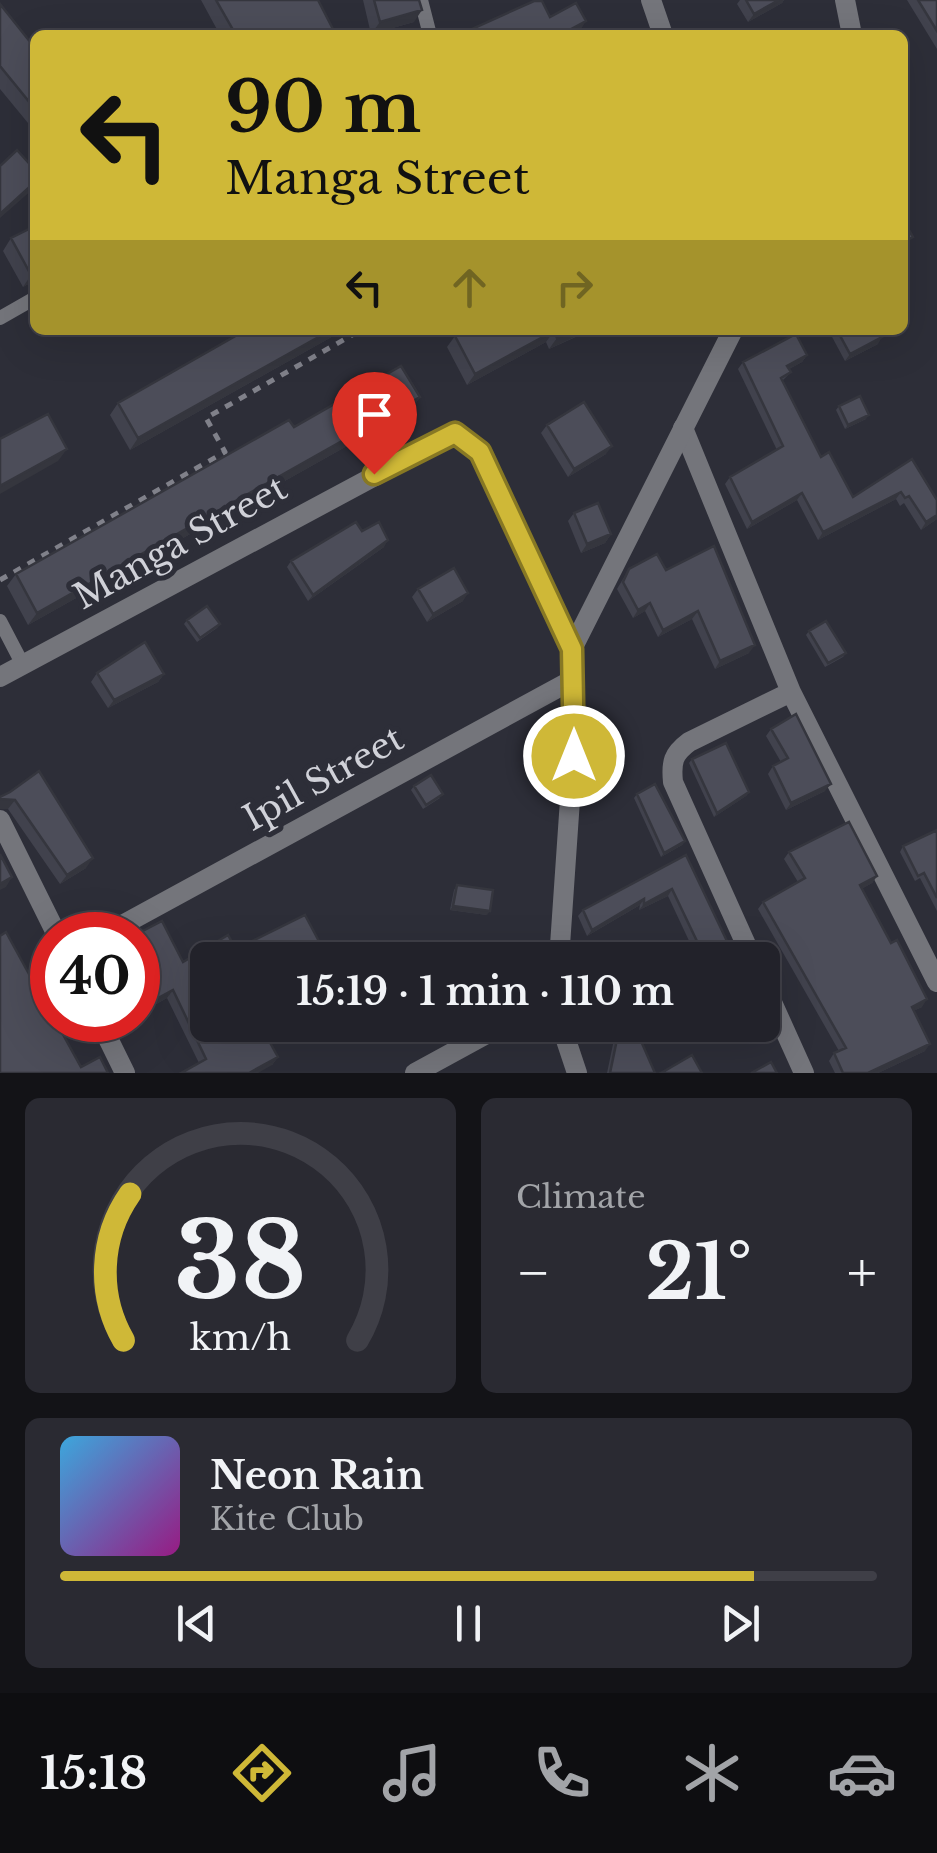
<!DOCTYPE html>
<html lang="en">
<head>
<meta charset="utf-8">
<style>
	body { margin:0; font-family:"Libre Baskerville",serif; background:#2a2a32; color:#f1f3f6; height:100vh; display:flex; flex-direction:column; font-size:38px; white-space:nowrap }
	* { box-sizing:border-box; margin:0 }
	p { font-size:32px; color:#a2a4a8 }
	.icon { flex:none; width:55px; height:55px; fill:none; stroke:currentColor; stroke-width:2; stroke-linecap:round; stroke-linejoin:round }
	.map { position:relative; height:1073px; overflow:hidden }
	.panel { display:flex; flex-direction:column; gap:25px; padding:25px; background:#131317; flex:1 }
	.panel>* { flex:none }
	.banner { position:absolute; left:30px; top:30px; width:878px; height:305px; border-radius:15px; box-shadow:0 10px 40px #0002,0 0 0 2px #3f3f47; background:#cfb837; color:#111; overflow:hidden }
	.speed { position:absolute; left:30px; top:912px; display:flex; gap:20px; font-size:50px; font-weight:700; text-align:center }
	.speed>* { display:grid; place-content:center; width:130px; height:130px; border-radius:50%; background:#22222a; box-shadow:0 10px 40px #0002,0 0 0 2px #3f3f47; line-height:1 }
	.speed .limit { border:15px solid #d22; background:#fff; color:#111 }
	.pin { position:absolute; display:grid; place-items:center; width:85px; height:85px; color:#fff; margin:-102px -42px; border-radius:50% 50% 50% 0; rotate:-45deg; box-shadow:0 0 10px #0007 }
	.pin .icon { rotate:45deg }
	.me { position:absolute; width:110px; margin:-55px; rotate:0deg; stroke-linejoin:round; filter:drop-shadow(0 0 8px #0008) }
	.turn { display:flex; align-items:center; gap:35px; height:210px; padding:0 30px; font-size:45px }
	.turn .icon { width:130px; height:130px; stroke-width:2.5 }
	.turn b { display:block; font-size:70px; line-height:85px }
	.lanes { display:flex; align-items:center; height:95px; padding:0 30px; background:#0003; justify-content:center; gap:50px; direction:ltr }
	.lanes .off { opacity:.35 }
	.big { font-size:75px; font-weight:700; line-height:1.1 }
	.panel .widget { flex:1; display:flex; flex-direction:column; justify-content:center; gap:15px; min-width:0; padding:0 35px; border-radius:15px; background:#2a2a32 }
	.panel .dial { align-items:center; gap:0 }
	.dial svg { height:260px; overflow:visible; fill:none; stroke:#3f3f47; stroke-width:7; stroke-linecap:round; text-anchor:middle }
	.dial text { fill:#f1f3f6; stroke:none }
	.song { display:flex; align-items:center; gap:30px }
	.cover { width:120px; height:120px; border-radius:15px; background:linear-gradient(135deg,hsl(200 70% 55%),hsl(310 70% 35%)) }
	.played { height:10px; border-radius:5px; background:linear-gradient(90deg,#cfb837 85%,#3f3f47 85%) }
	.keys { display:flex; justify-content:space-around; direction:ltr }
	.heat { display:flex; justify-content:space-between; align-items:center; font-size:55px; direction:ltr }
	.panel .tiles { flex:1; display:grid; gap:25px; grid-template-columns:1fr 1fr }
	.widget:last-child { grid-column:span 2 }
	.trip { position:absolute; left:190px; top:942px; width:590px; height:100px; border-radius:15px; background:#22222a; box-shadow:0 10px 40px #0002,0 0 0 2px #3f3f47; font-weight:700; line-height:100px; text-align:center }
	.menu { display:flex; height:160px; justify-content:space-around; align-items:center; background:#0e0e11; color:#a2a4a8 }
	.menu .icon { width:70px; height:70px }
	.menu .selected { color:#cfb837 }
	.menu b { font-size:45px; color:#f1f3f6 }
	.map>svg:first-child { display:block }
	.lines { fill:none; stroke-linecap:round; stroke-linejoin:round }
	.path { stroke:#80818a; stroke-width:5; stroke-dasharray:8 8; stroke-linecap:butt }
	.service { stroke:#74757b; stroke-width:14 }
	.minor { stroke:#74757b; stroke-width:20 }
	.tertiary { stroke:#74757b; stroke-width:20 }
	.wall { fill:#41424d }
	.shaded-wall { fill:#35363e }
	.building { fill:#4c4d59; stroke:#35363e; stroke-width:2.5 }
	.route-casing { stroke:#877824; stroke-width:25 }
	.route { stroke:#cfb837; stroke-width:18 }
	.labels { text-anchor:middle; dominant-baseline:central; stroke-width:10; stroke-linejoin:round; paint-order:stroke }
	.street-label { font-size:35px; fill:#d0d1d8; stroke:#2d2e38 }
</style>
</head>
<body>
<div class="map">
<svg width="937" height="1073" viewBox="0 0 937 1073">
	<rect width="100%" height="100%" fill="#2d2e38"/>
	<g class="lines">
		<path class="path" d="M0,580L225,452L206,418L361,330"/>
		<path class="service" d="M421,0L430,35
			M0,318L35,298
			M0,621L23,665"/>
		<path class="minor" d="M651,0L663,35
			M683,428L791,692L937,982
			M0,677L455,433L480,452L572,649
			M0,820L57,935
			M104,935L574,679
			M753,960L673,782C671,762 673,754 689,742L791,692
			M762,980L804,1073
			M99,1020L125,1073
			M415,1073L503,1025"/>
		<path class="tertiary" d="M845,0L852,35
			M559,960L573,756L572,649L733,330
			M561,1025L577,1073"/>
	</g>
	<path class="wall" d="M201,0H318L336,35H220Z
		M363,0H419L414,22L371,34Z
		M740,0H784L782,3L748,22L737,4Z
		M907,0H937V49Z
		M0,4L35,48V118L28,123L0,89Z
		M35,226V280L23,287L3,251L11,238Z
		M241,330H344L130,450L110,415L118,403L242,332Z
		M466,330L589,331L549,349L546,342L467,385L447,347L455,336Z
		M835,330H878V344L845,361L831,335Z
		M807,355L802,362L789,369L791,372L782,381L821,457L853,497L912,459L937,515V519L921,530L904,503L900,506L896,499L818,540L797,500L747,529L725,484L730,477L777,450L738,369L743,362Z
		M420,397L411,410L28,625L7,586L16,574L294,427Z
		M839,406L866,419L845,429L836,410Z
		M547,425L606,454L568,477L541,433Z
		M574,513L611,534L605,543L581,553L568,521Z
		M362,531L384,547L308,601L287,567L291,561Z
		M629,569L666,570L749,653L715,669L692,619L658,637L645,611L633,618L617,589Z
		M418,589L463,601L427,622L412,597Z
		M187,620L220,624L217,628L197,642L184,624Z
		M809,631L846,653L843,657L825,667L806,635Z
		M97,673L164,674L158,682L108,708L91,682Z
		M771,729L825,791L786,810L768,774L773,766L781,762L766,736Z
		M692,759L749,792L746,796L714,817L689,763Z
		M414,786L440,798L423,809L411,790Z
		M10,792L86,868L60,884L8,809H0V797Z
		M637,794L685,841L682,845L661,857L634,798Z
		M937,830V911L920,878L915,881L900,852L903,846Z
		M789,852L877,876L872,883L861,889L891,943L922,1007L913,1011L925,1051L878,1073H835L829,1061L834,1053L839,1051L758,909L763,902L798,882L784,859Z
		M686,855L736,960H698L668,896L639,910L640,905L587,936L578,916L583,910Z
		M457,885L487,915L450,910L454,890Z
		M138,935L183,962L265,1034L278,1057L272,1065L199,1063L167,998L138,1014Z
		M617,1025H634L655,1073H607Z"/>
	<path class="shaded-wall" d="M779,0H784L782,3L748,22L754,14Z
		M422,10L414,22L371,34L380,22Z
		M586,21L581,29L569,35H560Z
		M35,182L33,189L0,218V214Z
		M35,272V280L23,287L31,275Z
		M331,330H344L130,450L138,438Z
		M575,330H590L549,349L557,338Z
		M554,331L546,342L467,385L475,374Z
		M882,337L878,344L845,361L850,354Z
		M807,355L802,362L782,373L787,366Z
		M420,397L411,410L28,625L37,613Z
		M869,415L866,419L845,429L848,425Z
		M612,446L606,454L568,477L574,469Z
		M67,449L58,461L0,494V486Z
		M901,492L896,499L818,540L823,532Z
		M802,493L797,500L747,529L752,522Z
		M937,515V519L921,530L926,522Z
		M611,534L605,543L581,553L587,544Z
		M388,540L384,547L308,601L313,595Z
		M468,593L463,601L427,622L433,614Z
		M650,603L645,611L633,618L638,610Z
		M698,611L692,619L658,637L663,630Z
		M755,645L749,653L715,669L720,661Z
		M164,674L158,682L108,708L114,700Z
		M831,784L825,791L786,810L791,803Z
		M749,792L746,796L714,817L717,813Z
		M0,799L15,800L8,809H0Z
		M685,841L682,845L661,857L664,853Z
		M93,858L86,868L60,884L67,875Z
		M877,876L872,883L855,893L860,885Z
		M12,877L6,887L0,890V884Z
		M672,889L668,896L639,910L644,904Z
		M644,899L640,905L587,936L592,930Z
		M453,906L490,911L487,915L450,910Z
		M173,990L167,998L138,1014V1009Z
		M927,999L922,1007L907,1014L912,1007Z
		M271,1025H280L257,1038L263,1030Z
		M930,1044L925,1051L878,1073H868Z
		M278,1057L272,1065L258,1073H249Z"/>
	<path class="building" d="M216,0H318L336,35H236Z
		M374,0H419L422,10L380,22Z
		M746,0H779L754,14Z
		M918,0H937V31Z
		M534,1H542L550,17L576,3L586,21L560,35H464L463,33Z
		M0,4L35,48V109L0,66Z
		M17,150L35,170V182L0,214V166Z
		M902,218L913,237L902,243Z
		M35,226V272L31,275L11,238Z
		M902,275L908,286L902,289Z
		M246,330H331L138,438L118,403Z
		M466,330H575L557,338L554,331L475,374L455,336Z
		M837,330H878L882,337L850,354Z
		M796,334L807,355L787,366L791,372L781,378L821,457L829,452L853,497L912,459L937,500V515L926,522L909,496L905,498L901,492L823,532L802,493L752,522L730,477L783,446L743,362Z
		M401,366L420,397L37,613L16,574L289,420L294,427Z
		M860,396L869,415L848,425L839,406Z
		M584,402L612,446L574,469L547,425Z
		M48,414L67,449L0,486V439Z
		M598,503L611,534L587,544L574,513Z
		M356,522L362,531L379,522L388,540L313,595L291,561Z
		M714,546L755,645L720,661L698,611L663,630L650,603L638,610L623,582L629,569L657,554L666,570Z
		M454,568L468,593L433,614L418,589Z
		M207,606L220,624L200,638L187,620Z
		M826,621L846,653L828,663L809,631Z
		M145,642L164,674L114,700L97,673Z
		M796,714L831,784L791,803L773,766L788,758L771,729Z
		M726,743L749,792L717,813L692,759Z
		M39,771L93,858L67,875L15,800L0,799V797L10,792Z
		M431,775L443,794L426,805L414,786Z
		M655,784L685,841L664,853L637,794Z
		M849,822L877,876L860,885L891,943L897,940L927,999L912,1007L930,1044L868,1073H843L834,1053L846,1048L763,902L805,878L789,852Z
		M937,830V898L924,873L918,876L903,846Z
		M0,854L12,877L0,884Z
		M686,855L736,960H706L672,889L644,904V899L592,930L583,910Z
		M457,885L493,890L490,911L453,906Z
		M305,915L329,960H208V1025H271L263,1030L278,1057L249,1073H181L206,1059L173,990L138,1009V935H135L162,921L183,962L228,935L236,949Z
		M6,932L52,1016V1020H55L81,1067L100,1057L108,1073H0V936Z
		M620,1025H634L655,1073H610Z
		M692,1055L702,1073H661Z
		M771,1062L777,1073H751Z"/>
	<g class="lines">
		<g class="route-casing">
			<path id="route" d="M374,474L455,433L480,452L572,649L574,756"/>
		</g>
		<use href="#route" class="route"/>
	</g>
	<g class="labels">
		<g class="street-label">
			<text transform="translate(180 542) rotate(-29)">Manga Street</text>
			<text transform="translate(323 778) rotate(-29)">Ipil Street</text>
		</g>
	</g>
</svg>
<div class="speed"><div class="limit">40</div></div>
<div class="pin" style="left:374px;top:474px;background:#d93025"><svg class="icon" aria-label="arrive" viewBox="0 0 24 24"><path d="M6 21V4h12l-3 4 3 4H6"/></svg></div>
<svg class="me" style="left:574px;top:756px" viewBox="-20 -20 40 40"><circle r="17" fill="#cfb837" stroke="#fff" stroke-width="3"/><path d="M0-11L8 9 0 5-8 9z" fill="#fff"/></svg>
<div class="trip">15:19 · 1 min · 110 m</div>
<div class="banner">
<div class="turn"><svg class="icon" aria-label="left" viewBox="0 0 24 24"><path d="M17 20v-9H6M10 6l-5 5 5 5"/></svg><div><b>90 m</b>Manga Street</div></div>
<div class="lanes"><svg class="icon" aria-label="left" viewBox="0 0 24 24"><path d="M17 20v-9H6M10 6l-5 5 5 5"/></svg><svg class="icon off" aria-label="ahead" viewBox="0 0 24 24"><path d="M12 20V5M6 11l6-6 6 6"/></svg><svg class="icon off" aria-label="right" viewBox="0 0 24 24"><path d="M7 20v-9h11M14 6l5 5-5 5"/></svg></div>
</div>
</div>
<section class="panel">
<div class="tiles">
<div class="widget dial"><svg viewBox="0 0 100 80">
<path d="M14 69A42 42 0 1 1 86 69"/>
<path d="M14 69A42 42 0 0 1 16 24" stroke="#cfb837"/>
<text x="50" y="56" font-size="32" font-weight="700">38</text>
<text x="50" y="72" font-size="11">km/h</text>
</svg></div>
<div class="widget"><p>Climate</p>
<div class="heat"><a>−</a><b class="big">21°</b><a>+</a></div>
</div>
<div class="widget">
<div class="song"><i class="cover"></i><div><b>Neon Rain</b><p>Kite Club</p></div></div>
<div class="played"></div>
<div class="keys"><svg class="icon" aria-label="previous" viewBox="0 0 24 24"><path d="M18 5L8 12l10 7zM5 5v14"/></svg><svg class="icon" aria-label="pause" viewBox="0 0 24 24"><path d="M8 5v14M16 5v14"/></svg><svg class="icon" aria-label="next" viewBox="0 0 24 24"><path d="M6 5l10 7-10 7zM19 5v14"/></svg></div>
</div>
</div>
</section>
<nav class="menu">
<b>15:18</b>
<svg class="icon selected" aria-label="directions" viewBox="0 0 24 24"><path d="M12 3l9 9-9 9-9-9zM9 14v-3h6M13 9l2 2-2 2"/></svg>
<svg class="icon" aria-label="music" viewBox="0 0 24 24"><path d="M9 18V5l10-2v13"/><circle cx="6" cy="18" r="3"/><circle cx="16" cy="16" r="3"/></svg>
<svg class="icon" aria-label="phone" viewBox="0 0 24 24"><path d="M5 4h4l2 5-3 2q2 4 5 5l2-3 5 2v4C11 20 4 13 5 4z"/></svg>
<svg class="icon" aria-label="climate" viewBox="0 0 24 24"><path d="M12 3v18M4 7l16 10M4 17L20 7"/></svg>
<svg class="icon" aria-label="car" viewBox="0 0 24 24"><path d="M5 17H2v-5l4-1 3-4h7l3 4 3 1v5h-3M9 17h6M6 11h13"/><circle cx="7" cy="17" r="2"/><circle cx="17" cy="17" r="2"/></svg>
</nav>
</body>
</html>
